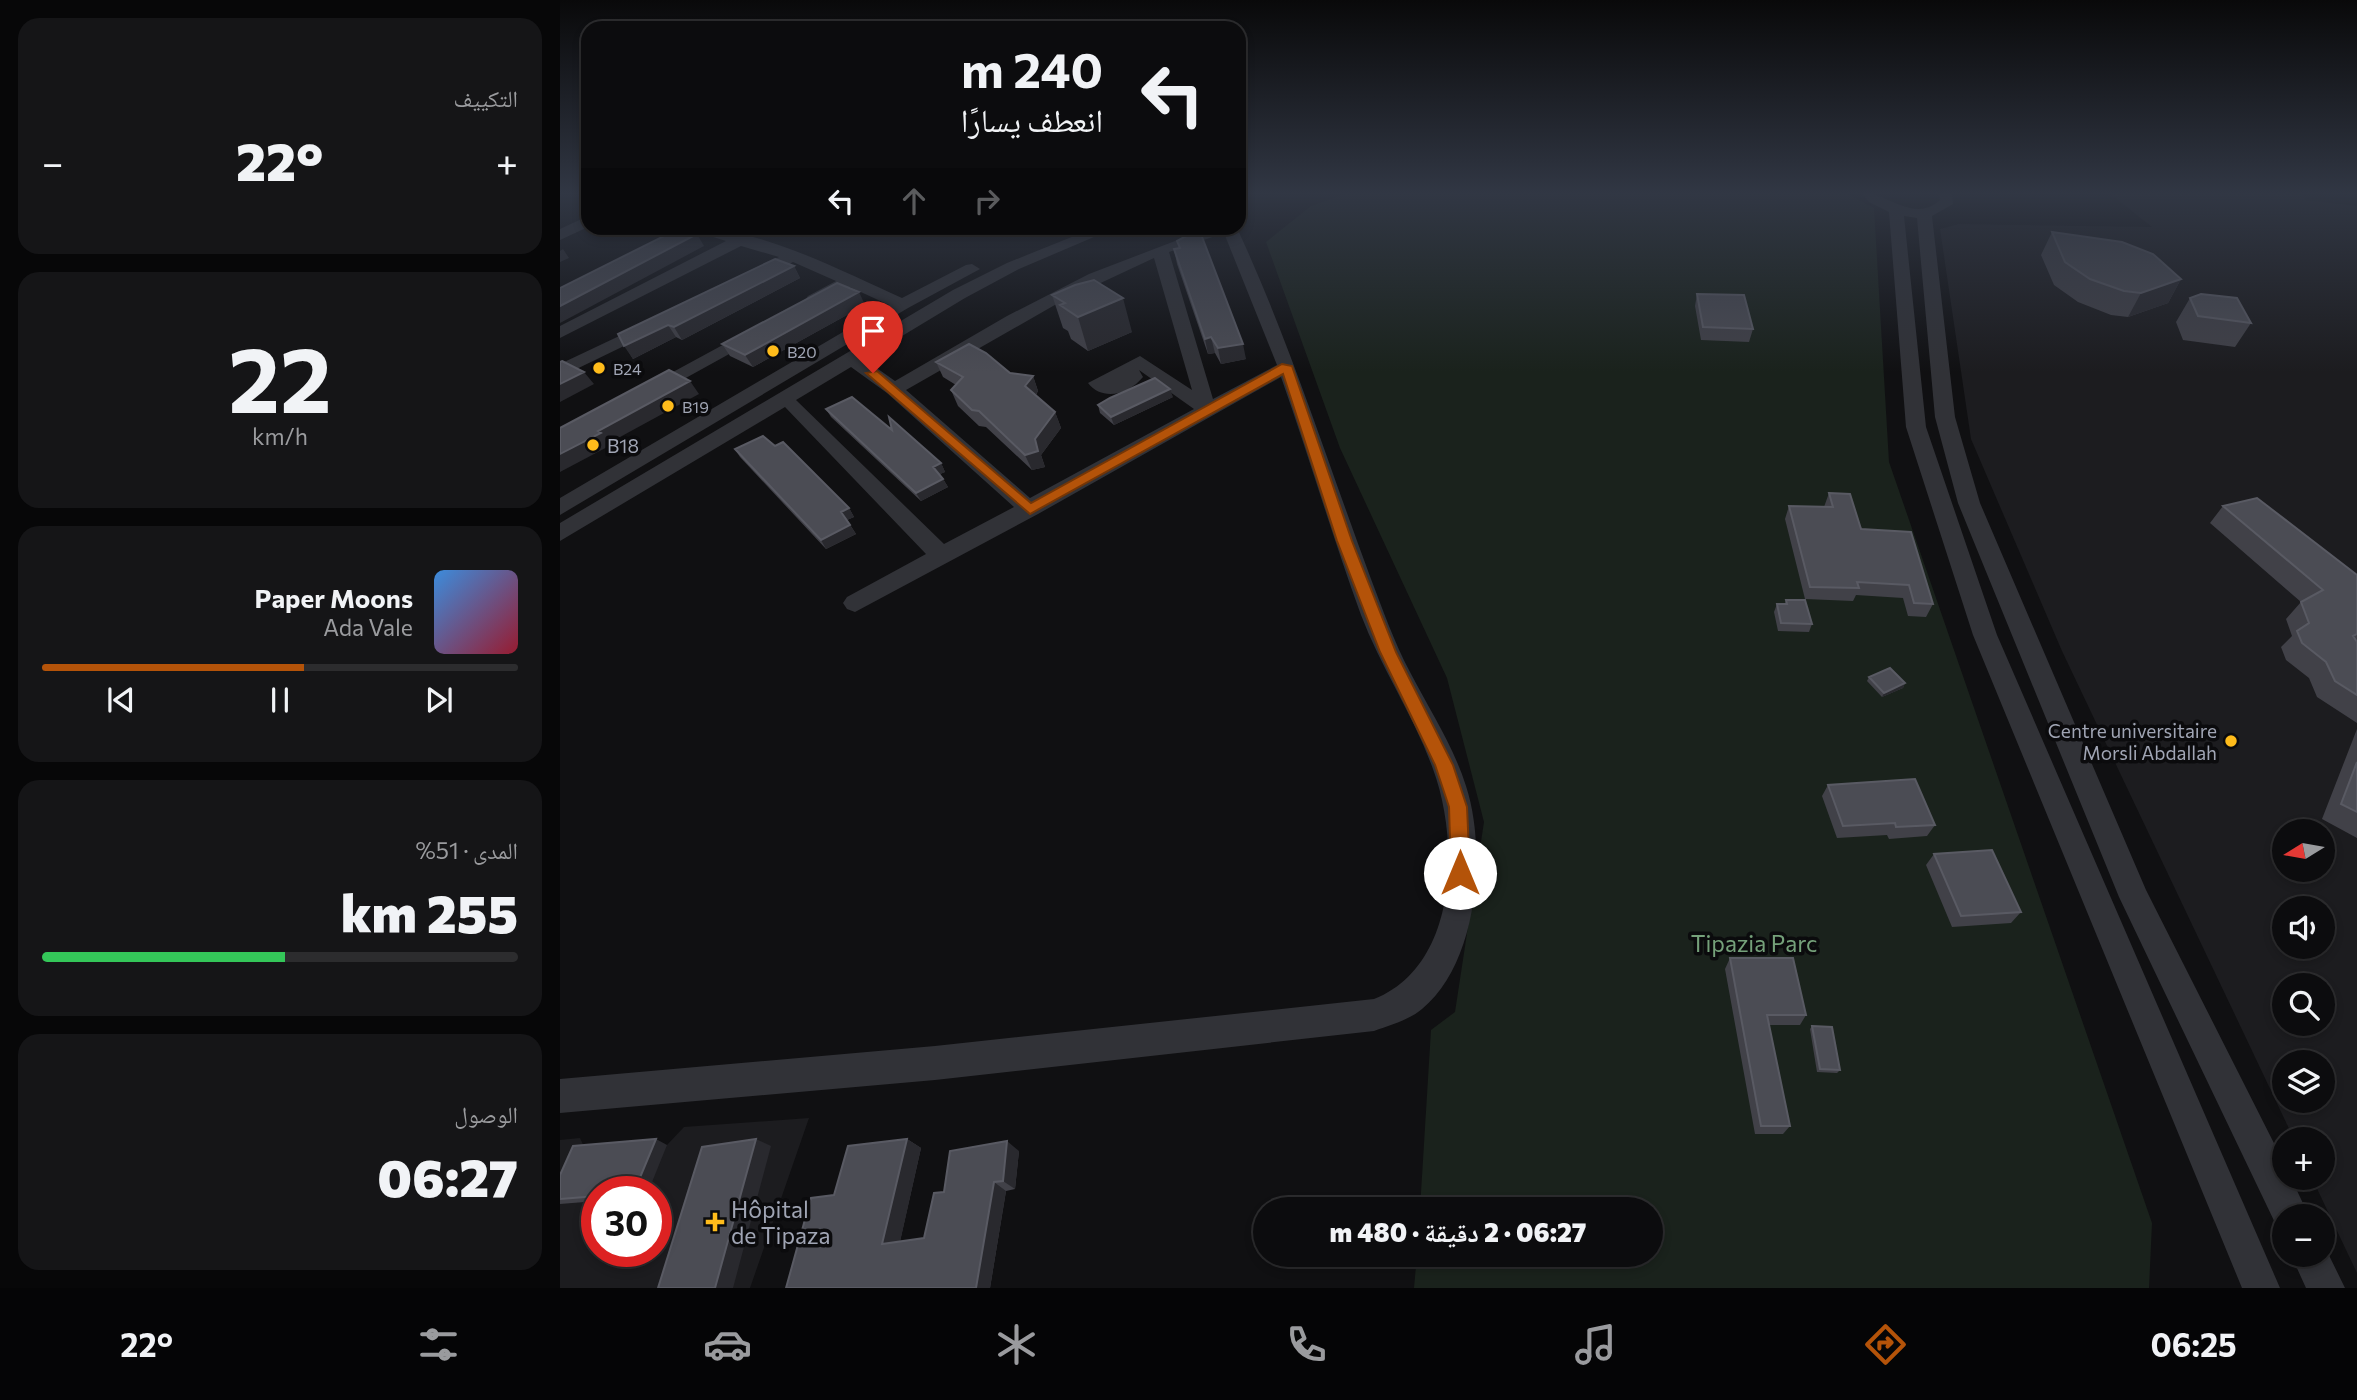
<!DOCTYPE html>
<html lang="ar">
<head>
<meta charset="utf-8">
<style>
	body { margin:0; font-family:Commissioner,"Noto Naskh Arabic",sans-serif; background:#151517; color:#f1f3f6; direction:rtl; height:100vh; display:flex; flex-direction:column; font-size:26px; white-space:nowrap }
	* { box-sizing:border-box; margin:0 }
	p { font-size:23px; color:#9a9b9e }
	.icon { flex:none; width:38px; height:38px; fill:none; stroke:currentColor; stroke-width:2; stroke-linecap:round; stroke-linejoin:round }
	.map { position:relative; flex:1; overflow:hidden; direction:ltr }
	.details { display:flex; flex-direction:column; gap:18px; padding:18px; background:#070708; width:560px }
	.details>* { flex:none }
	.guide { position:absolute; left:21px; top:21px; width:665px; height:214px; border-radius:21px; box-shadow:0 4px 10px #0003,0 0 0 2px #2c2c2e; direction:rtl; background:#0c0c0e; color:#f1f3f6; overflow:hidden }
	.needle { width:46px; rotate:259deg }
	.buttons { position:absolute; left:1712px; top:819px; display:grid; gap:14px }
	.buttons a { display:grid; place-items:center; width:63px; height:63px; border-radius:50%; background:#0c0c0e; box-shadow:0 4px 10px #0003,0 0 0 2px #2c2c2e; font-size:35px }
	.speed { position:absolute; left:21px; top:1176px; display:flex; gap:14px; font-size:35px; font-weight:700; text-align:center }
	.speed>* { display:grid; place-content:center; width:91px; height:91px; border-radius:50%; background:#0c0c0e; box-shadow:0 4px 10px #0003,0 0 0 2px #2c2c2e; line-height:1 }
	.speed .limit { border:10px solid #d22; background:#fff; color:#111 }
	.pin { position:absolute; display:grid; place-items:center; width:60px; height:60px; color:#fff; margin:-72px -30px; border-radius:50% 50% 50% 0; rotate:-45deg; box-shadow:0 0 7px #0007 }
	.pin .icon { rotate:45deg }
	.me { position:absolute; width:77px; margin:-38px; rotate:0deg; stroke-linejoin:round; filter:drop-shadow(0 0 5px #0008) }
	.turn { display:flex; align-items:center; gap:24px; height:147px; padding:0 28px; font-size:32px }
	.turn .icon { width:91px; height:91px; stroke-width:2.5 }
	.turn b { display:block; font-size:49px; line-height:60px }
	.lanes { display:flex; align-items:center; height:66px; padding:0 28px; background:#0003; justify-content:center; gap:35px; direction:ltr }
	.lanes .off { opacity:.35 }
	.big { font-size:52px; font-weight:800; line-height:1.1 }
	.details .tile { flex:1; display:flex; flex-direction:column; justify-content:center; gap:10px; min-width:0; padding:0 24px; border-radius:21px; background:#151517 }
	.details .dial { align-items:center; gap:0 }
	.dial b { font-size:91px; line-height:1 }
	.song { display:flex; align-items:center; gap:21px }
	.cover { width:84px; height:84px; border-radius:10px; background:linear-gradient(135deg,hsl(210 70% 55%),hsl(350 70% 35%)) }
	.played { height:7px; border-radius:4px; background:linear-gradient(90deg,#b45309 55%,#2c2c2e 55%) }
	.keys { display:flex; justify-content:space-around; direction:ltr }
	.heat { display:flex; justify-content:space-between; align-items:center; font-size:38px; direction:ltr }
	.charge { height:10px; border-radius:5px; background:linear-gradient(90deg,#34c759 51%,#2c2c2e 0) }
	.trip { position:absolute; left:693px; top:1197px; width:410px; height:70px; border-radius:35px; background:#0c0c0e; box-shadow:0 4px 10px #0003,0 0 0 2px #2c2c2e; font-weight:800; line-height:70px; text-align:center; direction:rtl }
	.tab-bar { display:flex; height:112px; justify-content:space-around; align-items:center; background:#050506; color:#9a9b9e }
	.tab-bar .icon { width:49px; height:49px }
	.tab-bar .selected { color:#b45309 }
	.tab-bar b { font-size:32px; color:#f1f3f6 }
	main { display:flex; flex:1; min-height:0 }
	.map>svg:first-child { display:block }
	.built { fill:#1c1c1f; fill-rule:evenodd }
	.green { fill:#1a221c }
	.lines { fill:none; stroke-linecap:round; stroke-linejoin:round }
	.minor { fill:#313237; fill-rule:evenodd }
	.wall { fill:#414148 }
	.shaded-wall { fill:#29292e }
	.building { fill:#4b4c54; stroke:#595a63; stroke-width:2 }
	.route { fill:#b45309; stroke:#753606; stroke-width:2 }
	.poi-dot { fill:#ffbc1b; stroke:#0b0b0d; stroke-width:2.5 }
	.labels { text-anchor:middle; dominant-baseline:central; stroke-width:7; stroke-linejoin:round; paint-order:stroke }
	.far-poi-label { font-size:16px; fill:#a0a5b4; stroke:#0b0b0d; text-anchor:start }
	.poi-label { font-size:19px; fill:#a0a5b4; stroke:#0b0b0d; text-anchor:start }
	.near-park-label { font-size:23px; fill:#75a17a; stroke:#0b0b0d }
	.near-poi-label { font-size:23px; fill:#a0a5b4; stroke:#0b0b0d; text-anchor:start }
</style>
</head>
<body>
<main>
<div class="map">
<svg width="1797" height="1288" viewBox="0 0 1797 1288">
	<rect width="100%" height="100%" fill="#101012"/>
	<path class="built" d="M1548,192H1741L1746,200L1797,206V1273L1752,1178H1762V1139H1734L1502,651L1411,439L1380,229L1399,224L1592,227ZM1724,831H1762V870H1724ZM1724,908H1762V947H1724ZM1724,985H1762V1024H1724ZM1724,1062H1762V1101H1724Z
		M249,1118L190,1288H0V1140L20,1138L26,1151L107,1145L124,1127ZM37,1192H96V1251H37Z"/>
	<path class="green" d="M791,192H1265L1287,194L1314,208L1329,462L1592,1223L1589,1288H854L857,1255H1090V1209H860L871,1030L895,1012L924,822L887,678L780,448L706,242L751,206Z"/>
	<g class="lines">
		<path class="minor" d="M1301,192C1326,192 1354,224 1380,200L1378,192H1392L1393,204L1372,216L1395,417L1420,503L1586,890L1724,1163V1178H1731L1749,1216H1724V1231L1718,1229L1559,897L1398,503L1375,417L1357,218L1344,216L1366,427L1437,635L1720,1288H1682L1413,635L1346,427L1329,212L1309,202Z
			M28,216V227L0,240V229Z
			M133,228C201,228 279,270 342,298L406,265L412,264L420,269L348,308L0,515V498L329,305L290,287L260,304H248L245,300L248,296L276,281L233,262L199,280H187V272L219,257L181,246L0,338V326L166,241L134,231Z
			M534,228H555L459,269L405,298L304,359L335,381L447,316L529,274L649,228H677C730,342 767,461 811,579C823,610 834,642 850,672C869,709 893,745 906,786C927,850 918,964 862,1009C849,1020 830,1025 814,1031L375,1080L0,1113V1079L375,1046L814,999C898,966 900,842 873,769C854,716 821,668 801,615C772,536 749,456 721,377L478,514L295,612L287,609L283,603L287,597L366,554L225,407L0,541V523L393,290L447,263ZM664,233L717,365L653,399L609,252ZM594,258L632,390L580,356L528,383C543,402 569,394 583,377L579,370L634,409L470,498L346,390L500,302ZM291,367L327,393L454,507L384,544L236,400Z
			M91,321L97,322L100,326L97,330L0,377V364Z
			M194,328L203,333L200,337L95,395L88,397L78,391Z
			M1762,1241L1785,1288H1746L1731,1255H1762Z"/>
	</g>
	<path class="wall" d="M1492,232L1621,279L1608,303L1568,317L1551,315L1518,302L1494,285L1481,255Z
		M617,241L686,359L661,364L655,353L648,354L617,264L614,249L619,248Z
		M234,266L240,278L122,340L116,337L73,359L58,334Z
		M1137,294L1193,329L1189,342L1141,340L1135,306Z
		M492,295L572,332L528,351L511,339L508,331L503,328Z
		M1630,298L1691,323L1675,347L1623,340L1616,322Z
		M305,305L193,367L170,356L162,344Z
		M376,362L473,376L478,391L476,395L495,412L501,428L481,455L485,467L472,470L426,427L419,426L398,406L391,390L396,385L383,377Z
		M613,397L554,425L540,413L538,405Z
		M266,409L332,430L381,463L385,472L380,474L388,487L361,501L271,417Z
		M175,449L289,508L294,517L287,520L296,534L266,549L180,457Z
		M1269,493L1373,604L1366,617L1348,616L1343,598L1296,595L1293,601L1245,599L1225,519L1229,506L1264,507Z
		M1663,506L1797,575V723L1757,697L1749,678L1726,660L1721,647L1732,636L1726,619L1741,602L1650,523Z
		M1226,600L1252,624L1249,632L1218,631L1214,612L1217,604H1225Z
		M1309,677L1345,683L1343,688L1322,697L1307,681Z
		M1797,729V838L1762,819Z
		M1268,785L1375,825L1367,836L1329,839L1327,835L1277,838L1262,796Z
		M1374,854L1461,912L1451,923L1392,927L1366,865Z
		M1170,958L1246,1015L1240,1025H1209L1230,1126L1223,1134H1195L1165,969Z
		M1252,1026L1280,1070L1277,1073L1257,1072L1250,1029Z
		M347,1139L361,1148L340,1241L364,1238L384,1192L459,1151L455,1189L446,1191L430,1288H226L274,1195Z
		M107,1145L37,1192V1201L0,1204V1175Z"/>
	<path class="shaded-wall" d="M137,234L144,246L0,323V306Z
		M3,249L9,258L0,262V251Z
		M234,266L240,278L122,340L114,327Z
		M1621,279L1608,303L1568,317L1581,293Z
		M299,292L305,305L193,367L185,355Z
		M563,298L572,332L528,351L518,317Z
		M108,325L116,337L73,359L64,346Z
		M651,337L655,353L648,354L645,339Z
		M683,344L686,359L661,364L658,348Z
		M24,372L34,384L0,402V384Z
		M473,376L478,391L471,401L465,386Z
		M130,381L139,394L49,443L51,445L0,472V454L38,431Z
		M610,389L613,397L554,425L551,417Z
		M495,412L501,428L481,455L485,467L472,470L465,455L475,439Z
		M381,463L385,472L378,475L373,467Z
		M383,479L388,487L361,501L356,493Z
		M289,508L294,517L287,520L281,512Z
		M290,525L296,534L266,549L261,540Z
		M1345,683L1343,688L1322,697L1324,693Z
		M96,1139L107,1145L88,1192H74Z
		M196,1139L211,1146L173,1288H155Z
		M347,1139L361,1148L338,1251L322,1244Z
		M447,1141L459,1151L455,1189L443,1181Z
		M434,1182L446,1191L430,1288H416Z"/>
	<path class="building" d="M118,229L137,234L0,306V288Z
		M639,229L683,344L658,348L651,337L645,339L614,249L620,248L617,241Z
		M1492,232L1562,242L1593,254L1621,279L1581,293L1564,291L1530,279L1505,262Z
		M215,259L234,266L114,327L108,325L64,346L58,334Z
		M534,280L563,298L518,317L500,305L505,303L492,295L515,285Z
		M277,283L299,292L185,355L162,344Z
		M1137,294L1184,295L1193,329L1143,327Z
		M1641,294L1677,298L1691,323L1638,316L1630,298Z
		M409,344L426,353L450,373L473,376L465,386L495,412L475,439L478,451L465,455L419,411L412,410L391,390L403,377L376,362Z
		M2,361L24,372L0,384V362Z
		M109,370L130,381L38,431L41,433L0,454V428Z
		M595,378L610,389L551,417L538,405L550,398Z
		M292,397L332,430L329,417L381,463L373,467L383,479L356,493L266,409Z
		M203,436L215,446L223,442L289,508L281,512L290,525L261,540L175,449Z
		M1269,493L1290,494L1301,529L1351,532L1373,604L1354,603L1349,585L1297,582L1299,588L1250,587L1229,506L1273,507Z
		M1697,498L1797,575V634L1793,636L1797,642V695L1775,681L1766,662L1742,643L1737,631L1749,623L1741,602L1763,590L1663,506Z
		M1226,600H1245L1252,624L1221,623L1217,604H1227Z
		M1330,668L1345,683L1324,693L1309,677Z
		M1797,762V812L1781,804Z
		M1355,779L1375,825L1336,827L1335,823L1283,826L1268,785Z
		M1432,850L1461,912L1401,916L1374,854Z
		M1170,958H1233L1246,1015H1207L1230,1126H1201Z
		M1252,1026L1272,1027L1280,1070L1260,1069Z
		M96,1139L74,1192H37V1196L0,1199V1175L13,1146Z
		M196,1139L155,1288H98L142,1147Z
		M347,1139L322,1244L364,1238L374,1193L384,1192L390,1151L447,1141L443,1181L434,1182L416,1288H226L251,1198L274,1195L288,1146Z"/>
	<linearGradient id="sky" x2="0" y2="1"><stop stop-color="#09090a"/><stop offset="0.52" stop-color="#313744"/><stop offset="1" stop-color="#313744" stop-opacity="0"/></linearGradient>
	<rect width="1797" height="372" fill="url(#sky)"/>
	<path class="route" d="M722,364L732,366L792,541L836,652L893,765L907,807L910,873L907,879L900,882L894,879L891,873L889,807L875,765L820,652L777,541L723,374L470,514L306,373L317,371L471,503Z"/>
	<g class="poi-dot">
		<circle cx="213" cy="351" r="7"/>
		<circle cx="39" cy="368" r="7"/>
		<circle cx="108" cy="406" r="7"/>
		<circle cx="33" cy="445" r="7"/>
		<circle cx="1671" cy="741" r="7"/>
		<path d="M151.5 1211.5h7v7h7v7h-7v7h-7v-7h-7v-7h7z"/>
	</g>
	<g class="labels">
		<g class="far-poi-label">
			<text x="227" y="351">B20</text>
			<text x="53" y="368">B24</text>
			<text x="122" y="406">B19</text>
		</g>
		<g class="poi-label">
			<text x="47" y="445">B18</text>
			<text x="1657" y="730" text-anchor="end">Centre universitaire<tspan x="1657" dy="22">Morsli Abdallah</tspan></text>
		</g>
		<g class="near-park-label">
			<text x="1194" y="943">Tipazia Parc</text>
		</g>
		<g class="near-poi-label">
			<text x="171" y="1209">Hôpital<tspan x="171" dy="26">de Tipaza</tspan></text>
		</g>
	</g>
</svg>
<div class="buttons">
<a><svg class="needle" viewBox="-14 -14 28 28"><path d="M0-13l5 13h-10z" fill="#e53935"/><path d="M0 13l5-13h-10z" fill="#9a9b9e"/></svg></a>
<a><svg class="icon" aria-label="sound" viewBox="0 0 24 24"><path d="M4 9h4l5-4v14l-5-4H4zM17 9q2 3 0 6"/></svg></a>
<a><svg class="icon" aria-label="search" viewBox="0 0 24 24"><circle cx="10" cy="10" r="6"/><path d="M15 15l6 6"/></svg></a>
<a><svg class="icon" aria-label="layers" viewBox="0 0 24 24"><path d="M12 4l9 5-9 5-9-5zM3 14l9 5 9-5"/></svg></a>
<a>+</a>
<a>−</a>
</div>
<div class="speed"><div class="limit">30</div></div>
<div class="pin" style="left:313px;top:373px;background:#d93025"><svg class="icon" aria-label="arrive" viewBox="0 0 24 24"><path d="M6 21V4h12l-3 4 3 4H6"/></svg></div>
<svg class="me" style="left:900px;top:873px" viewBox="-20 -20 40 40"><circle r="19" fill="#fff"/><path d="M0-13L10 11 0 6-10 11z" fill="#b45309"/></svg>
<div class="trip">06:27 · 2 دقيقة · 480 m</div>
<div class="guide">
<div class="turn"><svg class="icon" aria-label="left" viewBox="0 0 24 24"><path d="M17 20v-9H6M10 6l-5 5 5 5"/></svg><div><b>240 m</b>انعطف يسارًا</div></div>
<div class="lanes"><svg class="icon" aria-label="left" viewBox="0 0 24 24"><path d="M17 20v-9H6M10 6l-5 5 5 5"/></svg><svg class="icon off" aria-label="ahead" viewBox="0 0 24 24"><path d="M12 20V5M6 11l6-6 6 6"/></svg><svg class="icon off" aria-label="right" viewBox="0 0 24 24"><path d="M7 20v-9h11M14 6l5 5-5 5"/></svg></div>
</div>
</div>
<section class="details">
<div class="tile"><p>التكييف</p>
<div class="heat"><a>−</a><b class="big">22°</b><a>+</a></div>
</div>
<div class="tile dial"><b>22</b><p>km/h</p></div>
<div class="tile">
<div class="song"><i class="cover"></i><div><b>Paper Moons</b><p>Ada Vale</p></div></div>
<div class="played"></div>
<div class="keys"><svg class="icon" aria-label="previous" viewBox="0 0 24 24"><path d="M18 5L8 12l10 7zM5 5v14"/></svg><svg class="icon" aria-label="pause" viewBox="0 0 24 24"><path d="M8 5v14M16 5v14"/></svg><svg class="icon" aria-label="next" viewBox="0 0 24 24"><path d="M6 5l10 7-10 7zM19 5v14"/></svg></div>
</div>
<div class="tile"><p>المدى · 51%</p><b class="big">255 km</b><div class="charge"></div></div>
<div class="tile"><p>الوصول</p><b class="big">06:27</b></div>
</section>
</main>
<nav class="tab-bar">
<b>06:25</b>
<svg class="icon selected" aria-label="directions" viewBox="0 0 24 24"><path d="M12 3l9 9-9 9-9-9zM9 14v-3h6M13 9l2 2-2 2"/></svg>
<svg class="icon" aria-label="music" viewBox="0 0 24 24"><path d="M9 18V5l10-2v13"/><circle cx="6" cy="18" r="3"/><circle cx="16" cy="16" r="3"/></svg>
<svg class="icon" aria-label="phone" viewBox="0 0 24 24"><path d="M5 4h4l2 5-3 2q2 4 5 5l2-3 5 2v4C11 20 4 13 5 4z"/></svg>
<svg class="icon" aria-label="climate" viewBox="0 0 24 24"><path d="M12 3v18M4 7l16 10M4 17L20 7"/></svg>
<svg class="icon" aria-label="car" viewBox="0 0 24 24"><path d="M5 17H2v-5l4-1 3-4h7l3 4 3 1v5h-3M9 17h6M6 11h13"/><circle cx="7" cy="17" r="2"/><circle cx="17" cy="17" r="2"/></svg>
<svg class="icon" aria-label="filters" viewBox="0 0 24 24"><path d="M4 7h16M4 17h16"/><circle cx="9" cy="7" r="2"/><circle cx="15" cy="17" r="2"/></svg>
<b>22°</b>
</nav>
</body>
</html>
